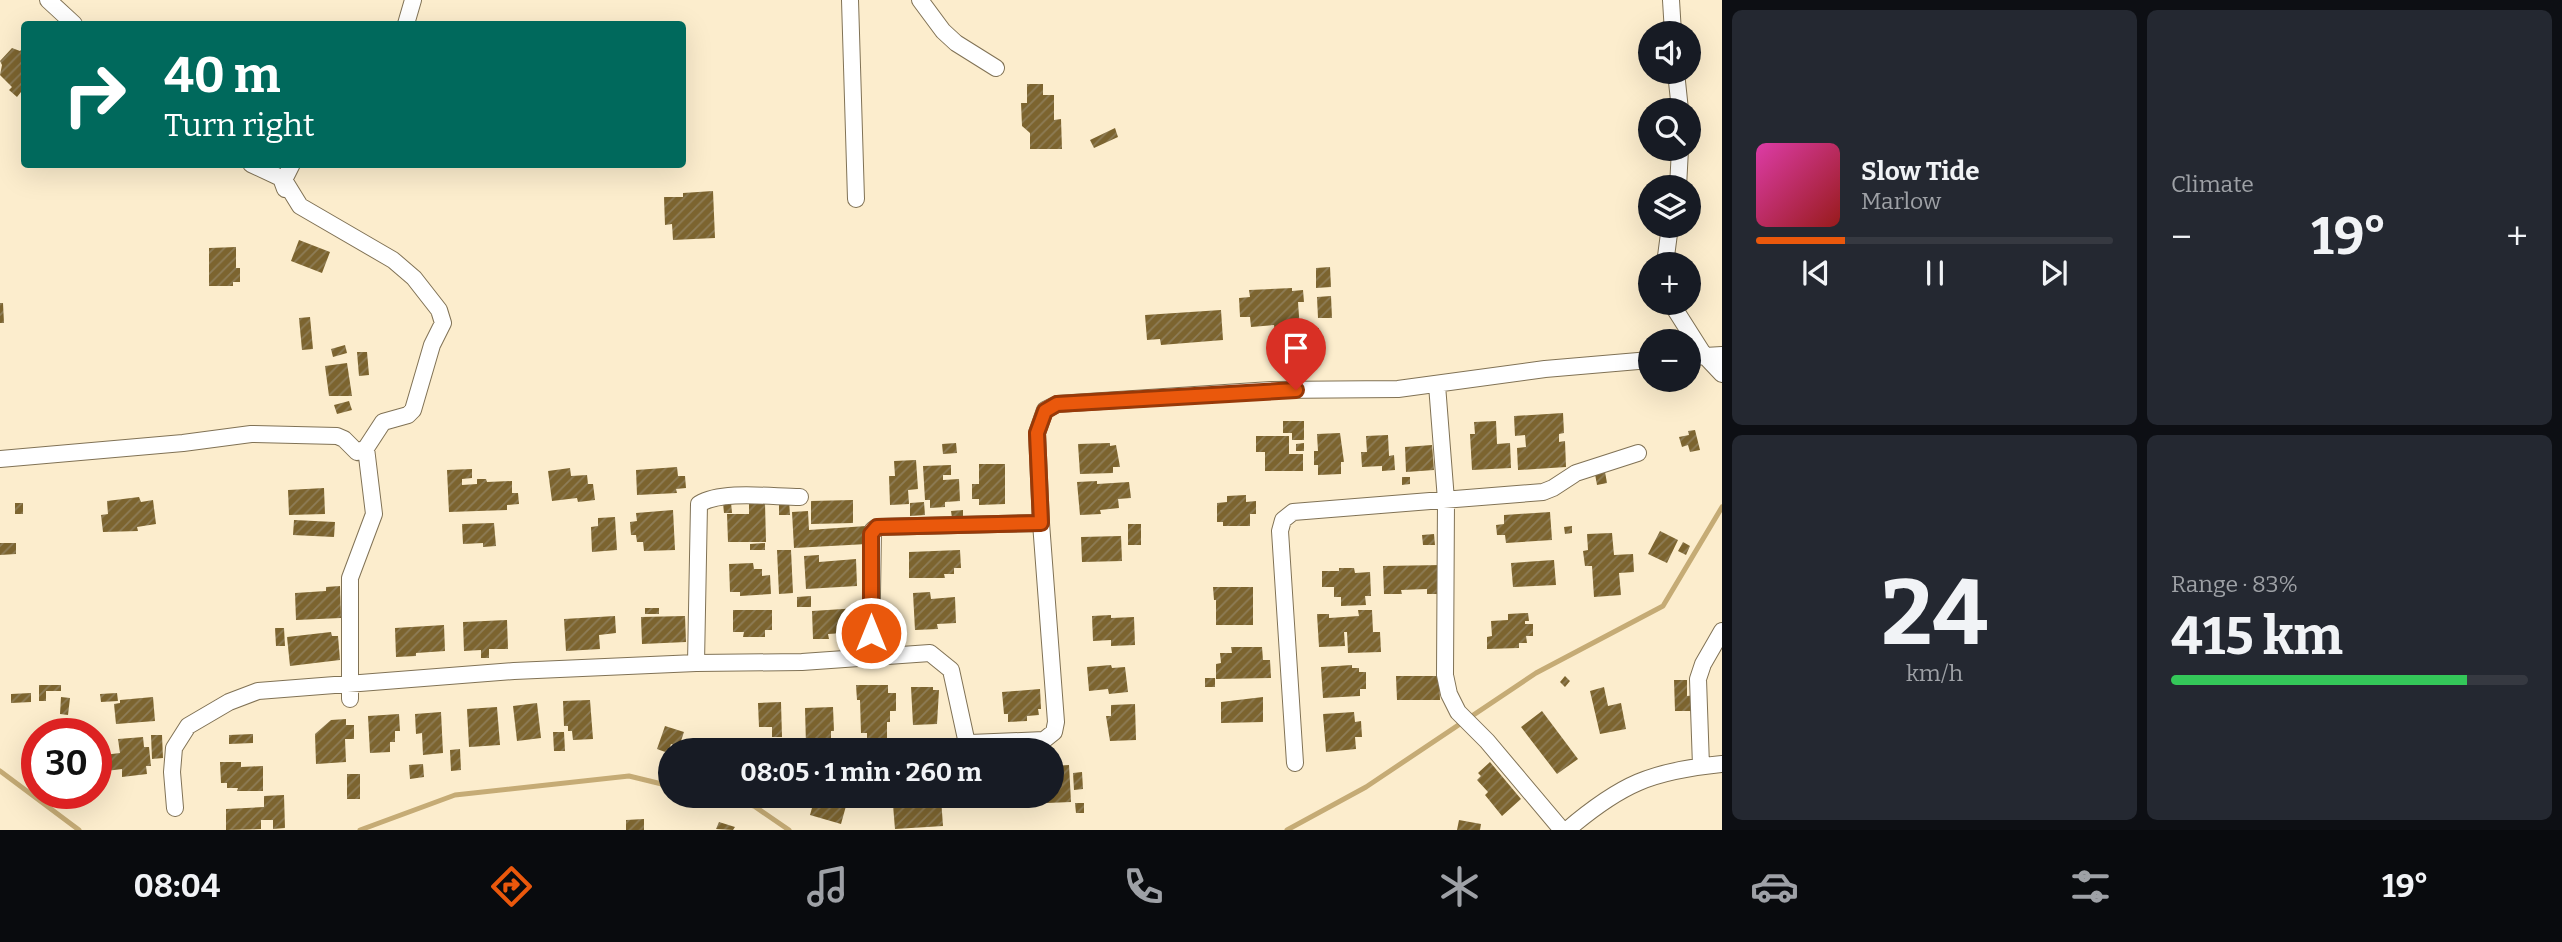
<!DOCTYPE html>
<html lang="en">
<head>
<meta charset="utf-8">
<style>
	body { margin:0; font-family:Bitter,serif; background:#242831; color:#f1f3f6; height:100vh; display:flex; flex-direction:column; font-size:26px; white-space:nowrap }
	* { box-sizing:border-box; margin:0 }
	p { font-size:23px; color:#9ea1a6 }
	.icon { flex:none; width:38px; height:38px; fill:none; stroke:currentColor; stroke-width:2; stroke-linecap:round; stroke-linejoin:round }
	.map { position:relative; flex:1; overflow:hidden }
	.details { display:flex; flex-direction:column; gap:10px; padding:10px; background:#0d0f14; width:840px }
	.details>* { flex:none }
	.guide { position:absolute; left:21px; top:21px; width:665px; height:147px; border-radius:7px; box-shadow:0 7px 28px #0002; background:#00695c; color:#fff; overflow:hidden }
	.buttons { position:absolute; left:1638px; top:21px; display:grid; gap:14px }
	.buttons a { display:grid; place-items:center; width:63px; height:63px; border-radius:50%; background:#171b24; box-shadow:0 7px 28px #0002; font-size:35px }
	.speed { position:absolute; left:21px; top:718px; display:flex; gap:14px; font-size:35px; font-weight:700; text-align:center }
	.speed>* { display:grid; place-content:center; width:91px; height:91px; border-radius:50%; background:#171b24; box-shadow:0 7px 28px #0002; line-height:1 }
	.speed .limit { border:10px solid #d22; background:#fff; color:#111 }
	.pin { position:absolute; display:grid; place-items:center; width:60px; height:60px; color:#fff; margin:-72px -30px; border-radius:50% 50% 50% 0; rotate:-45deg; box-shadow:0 0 7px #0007 }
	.pin .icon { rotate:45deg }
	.me { position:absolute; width:77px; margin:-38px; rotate:0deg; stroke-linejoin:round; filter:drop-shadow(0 0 5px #0008) }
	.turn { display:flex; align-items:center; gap:24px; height:147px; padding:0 28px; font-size:32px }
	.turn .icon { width:91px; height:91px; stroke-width:2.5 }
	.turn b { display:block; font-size:49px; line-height:60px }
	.big { font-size:52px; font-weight:700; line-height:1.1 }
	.details .widget { flex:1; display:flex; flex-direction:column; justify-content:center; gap:10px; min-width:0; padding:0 24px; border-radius:10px; background:#242831 }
	.details .dial { align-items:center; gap:0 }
	.dial b { font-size:91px; line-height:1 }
	.song { display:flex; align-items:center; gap:21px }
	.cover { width:84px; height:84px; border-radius:10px; background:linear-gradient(135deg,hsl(320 70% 55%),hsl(0 70% 35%)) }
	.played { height:7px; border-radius:4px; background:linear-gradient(90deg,#ea580c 25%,#363941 25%) }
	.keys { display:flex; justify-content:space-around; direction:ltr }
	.heat { display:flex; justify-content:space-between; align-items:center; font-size:38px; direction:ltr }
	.charge { height:10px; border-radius:5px; background:linear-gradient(90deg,#34c759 83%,#363941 0) }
	.details .tiles { flex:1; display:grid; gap:10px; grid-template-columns:repeat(2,1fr) }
	.trip { position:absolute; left:658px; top:738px; width:406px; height:70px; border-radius:35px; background:#171b24; box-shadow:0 7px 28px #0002; font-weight:700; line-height:70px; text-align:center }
	.tabs { display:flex; height:112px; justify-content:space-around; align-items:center; background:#090b0e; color:#9ea1a6 }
	.tabs .icon { width:49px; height:49px }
	.tabs .on { color:#ea580c }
	.tabs b { font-size:32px; color:#f1f3f6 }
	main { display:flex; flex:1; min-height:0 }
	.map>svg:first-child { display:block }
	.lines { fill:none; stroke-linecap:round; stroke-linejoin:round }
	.stream { stroke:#c5ab75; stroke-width:5 }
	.building { fill:url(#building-hatch) }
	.street-casing { stroke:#807255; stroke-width:18 }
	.street { stroke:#fff; stroke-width:16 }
	.route-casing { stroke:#983908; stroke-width:18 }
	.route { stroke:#ea580c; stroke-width:12 }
</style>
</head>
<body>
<main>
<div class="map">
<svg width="1722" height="830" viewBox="0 0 1722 830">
	<defs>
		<pattern id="building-hatch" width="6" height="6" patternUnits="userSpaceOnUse" patternTransform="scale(1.75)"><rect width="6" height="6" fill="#7c642f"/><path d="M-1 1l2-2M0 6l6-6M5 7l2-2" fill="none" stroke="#8e7d57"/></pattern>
	</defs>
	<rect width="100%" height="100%" fill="#fcedcd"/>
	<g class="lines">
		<path class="stream" d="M0,771L79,830
			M714,796L754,806L789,830
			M360,830L455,795L629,776L670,786
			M1287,830L1366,787L1536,673L1663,606L1722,507"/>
	</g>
	<path class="building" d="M24,47V95L21,92L17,97L9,90L12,87L0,75L2,65L0,61L12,48L20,51Z
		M1027,84H1043V95H1054V120L1061,119L1062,149H1030V133L1022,126L1021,103H1027Z
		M1115,128L1118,137L1094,148L1090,140Z
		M713,191L715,238L673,240L672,224L665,225L664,197H683V193Z
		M299,240L330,252L322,273L291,261Z
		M236,247V268H240V282H233V286H209V248Z
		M1330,267L1331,287L1316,288V268Z
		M1292,288V291L1303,290L1304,302H1298L1300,330L1275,332L1274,325L1251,327L1250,317H1240L1239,298L1250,297L1249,290Z
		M1331,296L1332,318H1318L1317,297Z
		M0,303H3L4,323H0Z
		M1221,310L1223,340L1161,345L1160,339L1147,340L1145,315Z
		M310,317L313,349L302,350L299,318Z
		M1304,327L1319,328V343H1304Z
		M345,345L347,353L333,357L331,349Z
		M357,352H367L369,375L359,376Z
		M347,363L352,396H329L325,366Z
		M349,401L352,410L337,414L334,405Z
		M1563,413L1564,433L1559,434V442L1565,441L1566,467L1518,470L1517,448L1526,447L1525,435L1515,436L1514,416Z
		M1283,421H1304V440H1292V433H1283Z
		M1496,421L1497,444L1510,443L1511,468L1472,470L1470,434H1475L1474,422Z
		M1695,430L1700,450L1690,452L1688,445L1682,447L1679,437L1689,435L1688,431Z
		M1340,433L1344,462H1341V474L1318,475V465H1314V451H1318L1317,434Z
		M1388,435L1389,456L1394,455L1395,470L1382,471V466L1362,467L1361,452H1367L1366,436Z
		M1256,436H1289V454H1303V471H1265V452H1256Z
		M956,443L957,453L943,454L942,444Z
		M1110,443V446L1116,445L1120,467H1113V473L1080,474L1078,444Z
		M1304,443V451H1296V444Z
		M1432,445L1434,470L1406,472L1405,447Z
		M916,460L918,489L908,490L909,504L890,505L889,476H895L894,461Z
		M979,464H1005V504L979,505V499H972V484H979Z
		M951,465V475H943V480L959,479L960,501L945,502V507L930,508V500H925L923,466Z
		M677,467L678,476H685L686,488L676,489L677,493L637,495L636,470Z
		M570,468L571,476L587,475L588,484H593L595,500L578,502L577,498L552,501L548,471Z
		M472,469V478L462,479V485L477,484V479H486L487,482L512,481V493H518L519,504L507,505V510L449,512L447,470Z
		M1605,472L1607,483L1597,485L1595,474Z
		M1402,477H1410V484L1402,485Z
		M1097,481V484L1129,482L1131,498L1118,499L1119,508L1100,510L1101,514L1080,515L1077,482Z
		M324,488L325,514L289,515L288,490Z
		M1246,495V502L1256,501V514H1250V526H1223V522H1217V503L1227,502V496Z
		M139,497L141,502L153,500L156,524L137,527L138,531L103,532L101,515L108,514L107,501Z
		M789,500L790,515H779V501Z
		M853,500V523L811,524V501Z
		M731,502L732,513H724L723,503Z
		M924,502L925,515L910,516V503Z
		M15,503H23V514H15Z
		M749,503H765L766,542H728L727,514H749Z
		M673,510L675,550L644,551L643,542H637L636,535H631L630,522L637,521L636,513Z
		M963,510V517L952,518L951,511Z
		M808,511L809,530L866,526L867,544L794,548L792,512Z
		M1550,512L1552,540L1506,543L1505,535H1497L1496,525L1504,524V515Z
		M615,517L617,550L592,552L591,527L598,526V518Z
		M294,520L335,522L334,537L293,535Z
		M494,523L496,546L483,547V543L463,544L462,524Z
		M1128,524H1141V545H1128Z
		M1572,526V533L1565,534L1564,527Z
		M1660,531L1678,540L1667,563L1648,554Z
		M1612,533L1614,555L1633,554L1634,572L1619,573L1621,595L1594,597L1592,566H1585L1583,551L1588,550L1587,534Z
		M1434,534L1435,545H1423L1422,535Z
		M1121,536L1122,561L1082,562L1081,537Z
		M1683,542L1690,546L1686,555L1678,551Z
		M0,543H16V554L0,555Z
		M765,543V550H750V544Z
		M777,550H791L793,593L779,594Z
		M960,550L961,568H954V574H944L945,578H909V552Z
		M819,555V562L856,559L857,586L806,589L804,556Z
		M1554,560L1556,585L1513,587L1511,563Z
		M753,563L754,569H762V576L770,575L771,594L740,596V592H730L729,564Z
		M1442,565L1443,594H1427V589L1401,590L1402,594H1384L1383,566Z
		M1339,568H1354L1355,573L1370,572L1371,596H1365L1366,605L1341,606V597H1334V587H1322V571H1339Z
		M340,586L341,618L296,620L295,593L326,591V587Z
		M1213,587H1253V625H1216V600H1214Z
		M930,592L931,599L955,597L956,623L937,624L938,629L915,630L913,593Z
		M811,596V607H797V597Z
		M645,608H659V614H645Z
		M859,608V613H863L864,633H858V636L844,637V633L828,634L829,639H813L812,611Z
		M733,610H772V630H765V637H743L744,632H733Z
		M1358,610H1372L1373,632H1380L1381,652L1348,653L1347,632H1344L1345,646L1319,647L1317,614H1329V618L1359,616Z
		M1528,613L1529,621H1525V624H1533V636H1526L1527,643H1519V648L1487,649V637L1492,636L1491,621L1508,620V614Z
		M1111,615V618L1134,617L1135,645L1111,646V640L1093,641L1092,616Z
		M615,616L616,633L599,635L600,649L566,651L564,619Z
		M685,616L686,642L642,644L641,617Z
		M507,620L508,649H489V658H481V650L464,651L463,622Z
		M444,625L445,651L416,653V656L396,657L395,628Z
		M275,628H284L285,646H276Z
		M331,632L332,636H338L340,660L290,666L287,637Z
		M1231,647H1262L1263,660H1270L1271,678L1216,679V664L1221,663L1220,653H1232Z
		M1111,665L1112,668L1125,667L1128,692L1109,694L1108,689L1089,691L1087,667Z
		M1352,665V668H1359V672H1366V689H1360V696L1323,698L1321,667Z
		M1396,676H1439L1440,700H1397Z
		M1565,676L1570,681L1565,687L1560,682Z
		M1205,678H1215V687H1205Z
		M1674,680H1687V696L1696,695V711H1675Z
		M39,685H61V691H46V701H39Z
		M856,685H888V693H896V711H890V722H887V740L867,741V733H861L860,700H857Z
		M911,687H933V690H939L937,724L913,725Z
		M1604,687L1608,706L1621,703L1626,729L1600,734L1590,691Z
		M1040,689L1041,709H1038L1039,715L1027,716V721L1008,722V714H1004L1002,692Z
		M31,693V702L11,703V694Z
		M117,693L118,701L101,702L100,694Z
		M61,697L70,698L68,715L60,714Z
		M153,697L155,721L116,724L114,704L120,703V700Z
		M1263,697V722L1221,723V702Z
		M590,700L593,739L573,740L572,731H568V726H564L563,701Z
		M781,702L782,737H772V727H759L758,703Z
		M537,703L541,738L517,741L513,706Z
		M1135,704L1136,740L1110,741L1106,716H1111V705Z
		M497,707L500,745L469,747L467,709Z
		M833,707L834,731H831V744L806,745L805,708Z
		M1542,711L1578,759L1557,774L1521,727Z
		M441,712L443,753L423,755L422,733L416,734L415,714Z
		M1354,712L1355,722L1361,721L1362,737H1355L1356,749L1326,752L1323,714Z
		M399,714L400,731H395V742H390V752L370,753L368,716Z
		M346,719V725H354V739H345L346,762L316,764L315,734L331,720Z
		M665,726L684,732L679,747L671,744L668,753L657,749Z
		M553,732H564L565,751H554Z
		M253,734V743L229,744V735Z
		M151,735H162L163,758L152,759Z
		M143,737L144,747H149L151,766H146L147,774L122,777V769L106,771L104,755L120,753L118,739Z
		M460,749L461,770L451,771L450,750Z
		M220,762H241V767L263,766V791H237L238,788H227V783H221Z
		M1490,762L1521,799L1502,816L1485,795L1488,792L1477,780L1481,776L1478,773Z
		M423,764L424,777L410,779L409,765Z
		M1069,765L1071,802L1047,803L1046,796H1052V766Z
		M1082,772L1083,789L1074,790L1073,773Z
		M347,774H360V799H347Z
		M284,795L285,828L273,829V820H261V829L226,830V809L264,807V796Z
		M815,797L846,806L841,824L810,815Z
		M941,798L943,826L895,829L893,805L924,803V800Z
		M1075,803H1084V813H1076Z
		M644,819V830H626V820Z
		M1459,820L1481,824L1480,830H1457Z
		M719,822L735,827L733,830L716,829Z"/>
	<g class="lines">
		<g class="street-casing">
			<path id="street" d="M48,0L74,24
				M850,0L856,199
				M920,0L943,31L956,43L996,68
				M1671,0L1673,33
				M406,24L413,0
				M1676,72L1680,110
				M251,164L281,178L285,189
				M292,164L284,180L300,206L393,260L414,278L439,310L443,323L432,345L413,410L408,415L383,422L366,448
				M1678,187L1680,149
				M1665,264L1670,226
				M1671,303L1704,355L1722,374
				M1689,357L1722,355
				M1437,385L1446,500L1445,675L1449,694L1458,712L1487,741L1562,830
				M0,459L183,443L251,434L337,436L344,439L357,452L366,448L374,514L350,578V699
				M871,658L873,530L877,527L1041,523
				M696,663L699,504C722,490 772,497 800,497
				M1295,763L1280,531L1283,520L1293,512L1543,492L1553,488L1576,473L1638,453
				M1701,766L1698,679L1703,664L1722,631
				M175,808L172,772L174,748L188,726L229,702L258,691L514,671L696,663L802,662L930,653L951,670L966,739L970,743L1044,740L1054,732L1056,722L1041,523L1037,433L1045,410L1057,404L1271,390L1398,389L1545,369L1650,360
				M1567,830C1621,784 1651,771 1722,764"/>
		</g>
		<use href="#street" class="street"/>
	</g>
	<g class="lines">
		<g class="route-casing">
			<path id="route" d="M871,633V534L877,527L1041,523L1037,433L1045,411L1057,404L1296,390"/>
		</g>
		<use href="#route" class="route"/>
	</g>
</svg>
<div class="buttons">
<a><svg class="icon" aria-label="sound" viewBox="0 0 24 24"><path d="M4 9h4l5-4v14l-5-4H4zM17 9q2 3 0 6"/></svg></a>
<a><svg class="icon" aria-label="search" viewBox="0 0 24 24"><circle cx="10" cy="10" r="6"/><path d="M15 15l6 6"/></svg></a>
<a><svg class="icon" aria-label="layers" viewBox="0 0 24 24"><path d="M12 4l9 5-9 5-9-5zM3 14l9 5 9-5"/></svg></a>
<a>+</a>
<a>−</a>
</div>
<div class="speed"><div class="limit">30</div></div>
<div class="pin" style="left:1296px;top:390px;background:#d93025"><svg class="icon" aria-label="arrive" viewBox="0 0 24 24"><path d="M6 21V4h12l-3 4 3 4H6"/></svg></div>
<svg class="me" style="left:871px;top:633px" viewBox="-20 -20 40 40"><circle r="17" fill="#ea580c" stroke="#fff" stroke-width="3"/><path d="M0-11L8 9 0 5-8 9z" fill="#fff"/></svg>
<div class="trip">08:05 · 1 min · 260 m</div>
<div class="guide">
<div class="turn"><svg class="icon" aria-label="right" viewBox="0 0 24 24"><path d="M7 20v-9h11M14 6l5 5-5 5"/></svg><div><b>40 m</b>Turn right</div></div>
</div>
</div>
<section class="details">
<div class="tiles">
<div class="widget">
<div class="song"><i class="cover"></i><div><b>Slow Tide</b><p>Marlow</p></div></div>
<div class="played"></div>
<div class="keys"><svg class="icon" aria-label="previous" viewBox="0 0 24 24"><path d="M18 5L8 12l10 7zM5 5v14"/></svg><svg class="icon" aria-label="pause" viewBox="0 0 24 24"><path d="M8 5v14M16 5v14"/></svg><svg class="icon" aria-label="next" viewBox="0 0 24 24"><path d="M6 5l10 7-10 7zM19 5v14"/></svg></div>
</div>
<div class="widget"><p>Climate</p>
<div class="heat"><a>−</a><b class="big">19°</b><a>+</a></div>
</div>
<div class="widget dial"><b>24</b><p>km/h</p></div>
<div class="widget"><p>Range · 83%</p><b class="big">415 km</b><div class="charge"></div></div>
</div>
</section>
</main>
<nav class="tabs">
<b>08:04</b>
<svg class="icon on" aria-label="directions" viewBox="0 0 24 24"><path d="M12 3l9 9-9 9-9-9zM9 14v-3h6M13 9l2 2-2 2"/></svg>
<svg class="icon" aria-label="music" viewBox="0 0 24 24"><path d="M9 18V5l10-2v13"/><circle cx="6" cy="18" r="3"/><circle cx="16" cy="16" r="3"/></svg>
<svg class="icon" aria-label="phone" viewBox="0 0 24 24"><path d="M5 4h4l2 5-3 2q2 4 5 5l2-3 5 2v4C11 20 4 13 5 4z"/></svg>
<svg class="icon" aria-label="climate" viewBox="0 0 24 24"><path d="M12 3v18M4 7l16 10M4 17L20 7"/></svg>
<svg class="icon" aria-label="car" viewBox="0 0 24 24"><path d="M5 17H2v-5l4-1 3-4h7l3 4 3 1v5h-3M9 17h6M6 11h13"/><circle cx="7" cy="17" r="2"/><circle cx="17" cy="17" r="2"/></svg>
<svg class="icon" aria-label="filters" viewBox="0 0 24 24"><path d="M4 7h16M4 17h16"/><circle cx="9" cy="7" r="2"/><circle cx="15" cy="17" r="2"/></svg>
<b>19°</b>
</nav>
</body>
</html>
